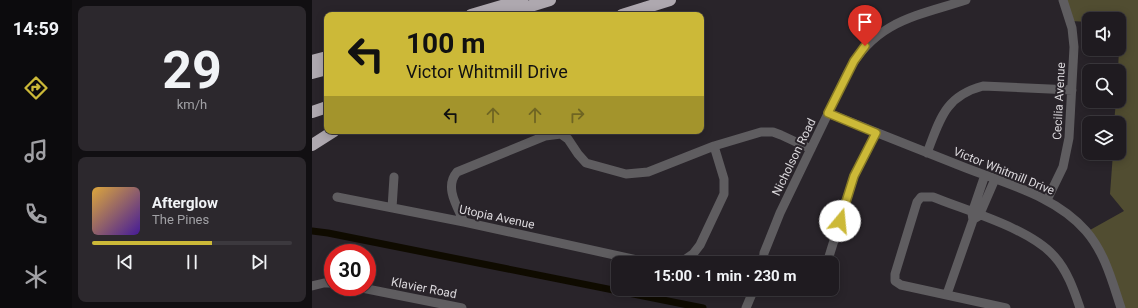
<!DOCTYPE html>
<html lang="en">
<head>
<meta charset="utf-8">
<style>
	body { margin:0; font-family:Roboto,sans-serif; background:#2c282d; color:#f1f3f6; height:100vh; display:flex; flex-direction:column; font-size:15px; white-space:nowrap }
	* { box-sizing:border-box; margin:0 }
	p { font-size:13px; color:#a1a1a5 }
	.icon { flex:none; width:22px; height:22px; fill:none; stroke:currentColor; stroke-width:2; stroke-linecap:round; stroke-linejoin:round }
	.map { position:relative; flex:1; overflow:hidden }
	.drawer { display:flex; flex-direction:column; gap:6px; padding:6px; background:#110f12; width:240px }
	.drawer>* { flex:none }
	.hud { position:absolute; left:12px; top:12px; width:380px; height:122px; border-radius:8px; box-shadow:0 2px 10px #0003,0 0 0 1px #3c393e; background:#ccb938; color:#111; overflow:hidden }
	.buttons { position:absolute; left:770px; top:12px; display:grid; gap:8px }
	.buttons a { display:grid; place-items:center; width:44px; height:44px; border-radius:8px; background:#1f1b20; box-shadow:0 2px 10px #0003,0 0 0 1px #3c393e; font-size:20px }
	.speed { position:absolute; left:12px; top:244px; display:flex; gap:8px; font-size:20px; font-weight:700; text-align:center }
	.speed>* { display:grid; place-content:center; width:52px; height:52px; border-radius:50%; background:#1f1b20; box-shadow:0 2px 10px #0003,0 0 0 1px #3c393e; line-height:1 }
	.speed .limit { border:6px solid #d22; background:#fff; color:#111 }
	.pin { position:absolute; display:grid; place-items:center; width:34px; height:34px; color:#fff; margin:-41px -17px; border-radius:50% 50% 50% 0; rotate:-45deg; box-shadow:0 0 4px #0007 }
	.pin .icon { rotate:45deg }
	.me { position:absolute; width:44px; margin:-22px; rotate:17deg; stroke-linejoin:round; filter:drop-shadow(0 0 3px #0008) }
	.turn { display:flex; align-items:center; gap:14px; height:84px; padding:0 16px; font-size:18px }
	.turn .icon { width:52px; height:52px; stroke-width:2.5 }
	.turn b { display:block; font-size:28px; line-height:34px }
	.lanes { display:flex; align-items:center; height:38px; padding:0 16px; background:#0003; justify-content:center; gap:20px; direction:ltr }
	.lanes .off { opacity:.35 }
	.drawer .card { flex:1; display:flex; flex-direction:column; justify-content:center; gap:6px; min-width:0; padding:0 14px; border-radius:8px; background:#2c282d }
	.drawer .dial { align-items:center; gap:0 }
	.dial b { font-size:52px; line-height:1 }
	.song { display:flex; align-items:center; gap:12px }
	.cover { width:48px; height:48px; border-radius:6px; background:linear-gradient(135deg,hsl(40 70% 55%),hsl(260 70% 35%)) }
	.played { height:4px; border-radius:2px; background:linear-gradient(90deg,#ccb938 60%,#3c393e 60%) }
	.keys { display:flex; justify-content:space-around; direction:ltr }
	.trip { position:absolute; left:299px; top:256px; width:228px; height:40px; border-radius:8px; background:#1f1b20; box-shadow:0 2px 10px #0003,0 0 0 1px #3c393e; font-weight:700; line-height:40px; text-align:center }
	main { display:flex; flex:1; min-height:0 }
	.tab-bar { display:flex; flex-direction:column; width:72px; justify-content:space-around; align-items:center; background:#0c0b0d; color:#a1a1a5 }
	.tab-bar .icon { width:28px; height:28px }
	.tab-bar .active { color:#ccb938 }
	.tab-bar b { font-size:18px; color:#f1f3f6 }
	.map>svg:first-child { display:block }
	.green { fill:#514d31 }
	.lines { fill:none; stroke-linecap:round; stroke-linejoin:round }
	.canal { stroke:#0f0b00; stroke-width:7 }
	.minor { stroke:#5f5d60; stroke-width:9 }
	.highway { stroke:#aea8af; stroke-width:12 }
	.route-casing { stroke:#857824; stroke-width:10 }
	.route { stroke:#ccb938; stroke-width:7 }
	.labels { text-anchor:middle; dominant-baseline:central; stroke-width:4; stroke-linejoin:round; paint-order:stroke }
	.street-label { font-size:12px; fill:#dbd8dc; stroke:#29242a }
</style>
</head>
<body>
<main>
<nav class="tab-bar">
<b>14:59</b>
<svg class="icon active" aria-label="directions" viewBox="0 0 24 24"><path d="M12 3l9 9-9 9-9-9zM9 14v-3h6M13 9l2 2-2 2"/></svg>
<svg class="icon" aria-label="music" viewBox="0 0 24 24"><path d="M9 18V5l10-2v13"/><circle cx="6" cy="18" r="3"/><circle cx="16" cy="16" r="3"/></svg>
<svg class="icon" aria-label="phone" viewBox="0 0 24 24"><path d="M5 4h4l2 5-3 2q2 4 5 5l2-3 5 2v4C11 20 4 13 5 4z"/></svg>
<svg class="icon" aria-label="climate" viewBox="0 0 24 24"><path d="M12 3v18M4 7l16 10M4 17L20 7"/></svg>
</nav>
<section class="drawer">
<div class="card dial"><b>29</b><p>km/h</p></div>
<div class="card">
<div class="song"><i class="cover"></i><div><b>Afterglow</b><p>The Pines</p></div></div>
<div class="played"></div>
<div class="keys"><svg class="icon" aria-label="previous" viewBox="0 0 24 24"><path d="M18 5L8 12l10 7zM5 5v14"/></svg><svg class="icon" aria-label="pause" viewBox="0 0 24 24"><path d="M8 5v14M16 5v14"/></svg><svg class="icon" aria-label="next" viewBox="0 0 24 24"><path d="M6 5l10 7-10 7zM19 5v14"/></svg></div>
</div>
</section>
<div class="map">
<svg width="826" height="308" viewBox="0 0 826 308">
	<rect width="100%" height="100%" fill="#29242a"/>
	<path class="green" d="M754,0H826V308H809L778,230L812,211L798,194L801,153H807V123H802L804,101H807V71H806L808,24L807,19H777V22L759,21Z"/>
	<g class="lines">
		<path class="canal" d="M0,231L16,233L391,308"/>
		<path class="minor" d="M516,113C560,131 604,148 649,166C691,183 743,195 774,231C793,253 800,281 809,308
			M615,153C628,119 633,96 671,86L760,90
			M25,197L152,222L339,263
			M735,200L751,167L757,138L762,47L760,28L751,0
			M80,208L82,177
			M662,219L667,216L683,179
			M152,222C145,206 132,187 145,172L233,136L249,134L256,139L266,154L274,163L314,174L336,172L402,146L449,132H461L469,135L499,149
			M368,263L381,254L388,245L412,194V179L402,146
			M451,263L452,253L468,213L536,72C563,21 604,16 654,0
			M515,263L542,176L564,133
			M0,286L12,283H21
			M45,287L150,308
			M510,290L511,289
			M635,294L661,220L660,213L673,175
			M434,308L442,289
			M694,308L589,285L583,281V274L605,202L609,197H621C655,211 717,228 742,256C755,270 762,290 768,308"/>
		<path class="highway" d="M199,12L238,0
			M159,15L210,0
			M310,15L358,0
			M0,61L15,57
			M0,73L15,69
			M0,112L15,107
			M0,145L22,131"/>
	</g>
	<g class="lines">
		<g class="route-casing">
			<path id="route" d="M528,221L542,176L564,133L516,113L542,61L553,46"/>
		</g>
		<use href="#route" class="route"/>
	</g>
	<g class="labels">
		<g class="street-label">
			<text transform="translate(747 101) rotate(-87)">Cecilia Avenue</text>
			<text transform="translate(482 157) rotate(-64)">Nicholson Road</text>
			<text transform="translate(692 171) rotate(22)">Victor Whitmill Drive</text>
			<text transform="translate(185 217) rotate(12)">Utopia Avenue</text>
			<text transform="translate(112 288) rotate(11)">Klavier Road</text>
		</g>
	</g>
</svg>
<div class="buttons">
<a><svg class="icon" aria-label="sound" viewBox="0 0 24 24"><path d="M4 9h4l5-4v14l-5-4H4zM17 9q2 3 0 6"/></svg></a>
<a><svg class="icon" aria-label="search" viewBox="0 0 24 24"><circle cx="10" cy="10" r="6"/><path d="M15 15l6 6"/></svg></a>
<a><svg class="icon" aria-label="layers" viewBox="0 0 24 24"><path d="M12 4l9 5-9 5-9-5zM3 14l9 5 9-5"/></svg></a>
</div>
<div class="speed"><div class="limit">30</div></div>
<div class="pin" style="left:553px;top:46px;background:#d93025"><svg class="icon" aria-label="arrive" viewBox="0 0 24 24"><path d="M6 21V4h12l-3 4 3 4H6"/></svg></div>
<svg class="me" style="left:528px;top:221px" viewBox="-20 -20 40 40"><circle r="19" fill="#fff"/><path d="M0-13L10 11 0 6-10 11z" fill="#ccb938"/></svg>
<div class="trip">15:00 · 1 min · 230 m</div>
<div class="hud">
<div class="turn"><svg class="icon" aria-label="left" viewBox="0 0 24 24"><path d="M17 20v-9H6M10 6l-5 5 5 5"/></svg><div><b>100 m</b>Victor Whitmill Drive</div></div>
<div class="lanes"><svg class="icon" aria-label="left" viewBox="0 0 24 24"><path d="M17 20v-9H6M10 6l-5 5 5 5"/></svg><svg class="icon off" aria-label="ahead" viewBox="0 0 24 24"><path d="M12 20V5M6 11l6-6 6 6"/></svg><svg class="icon off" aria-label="ahead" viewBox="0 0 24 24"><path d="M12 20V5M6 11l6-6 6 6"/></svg><svg class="icon off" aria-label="right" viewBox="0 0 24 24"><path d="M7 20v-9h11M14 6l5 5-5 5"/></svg></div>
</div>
</div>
</main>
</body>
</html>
